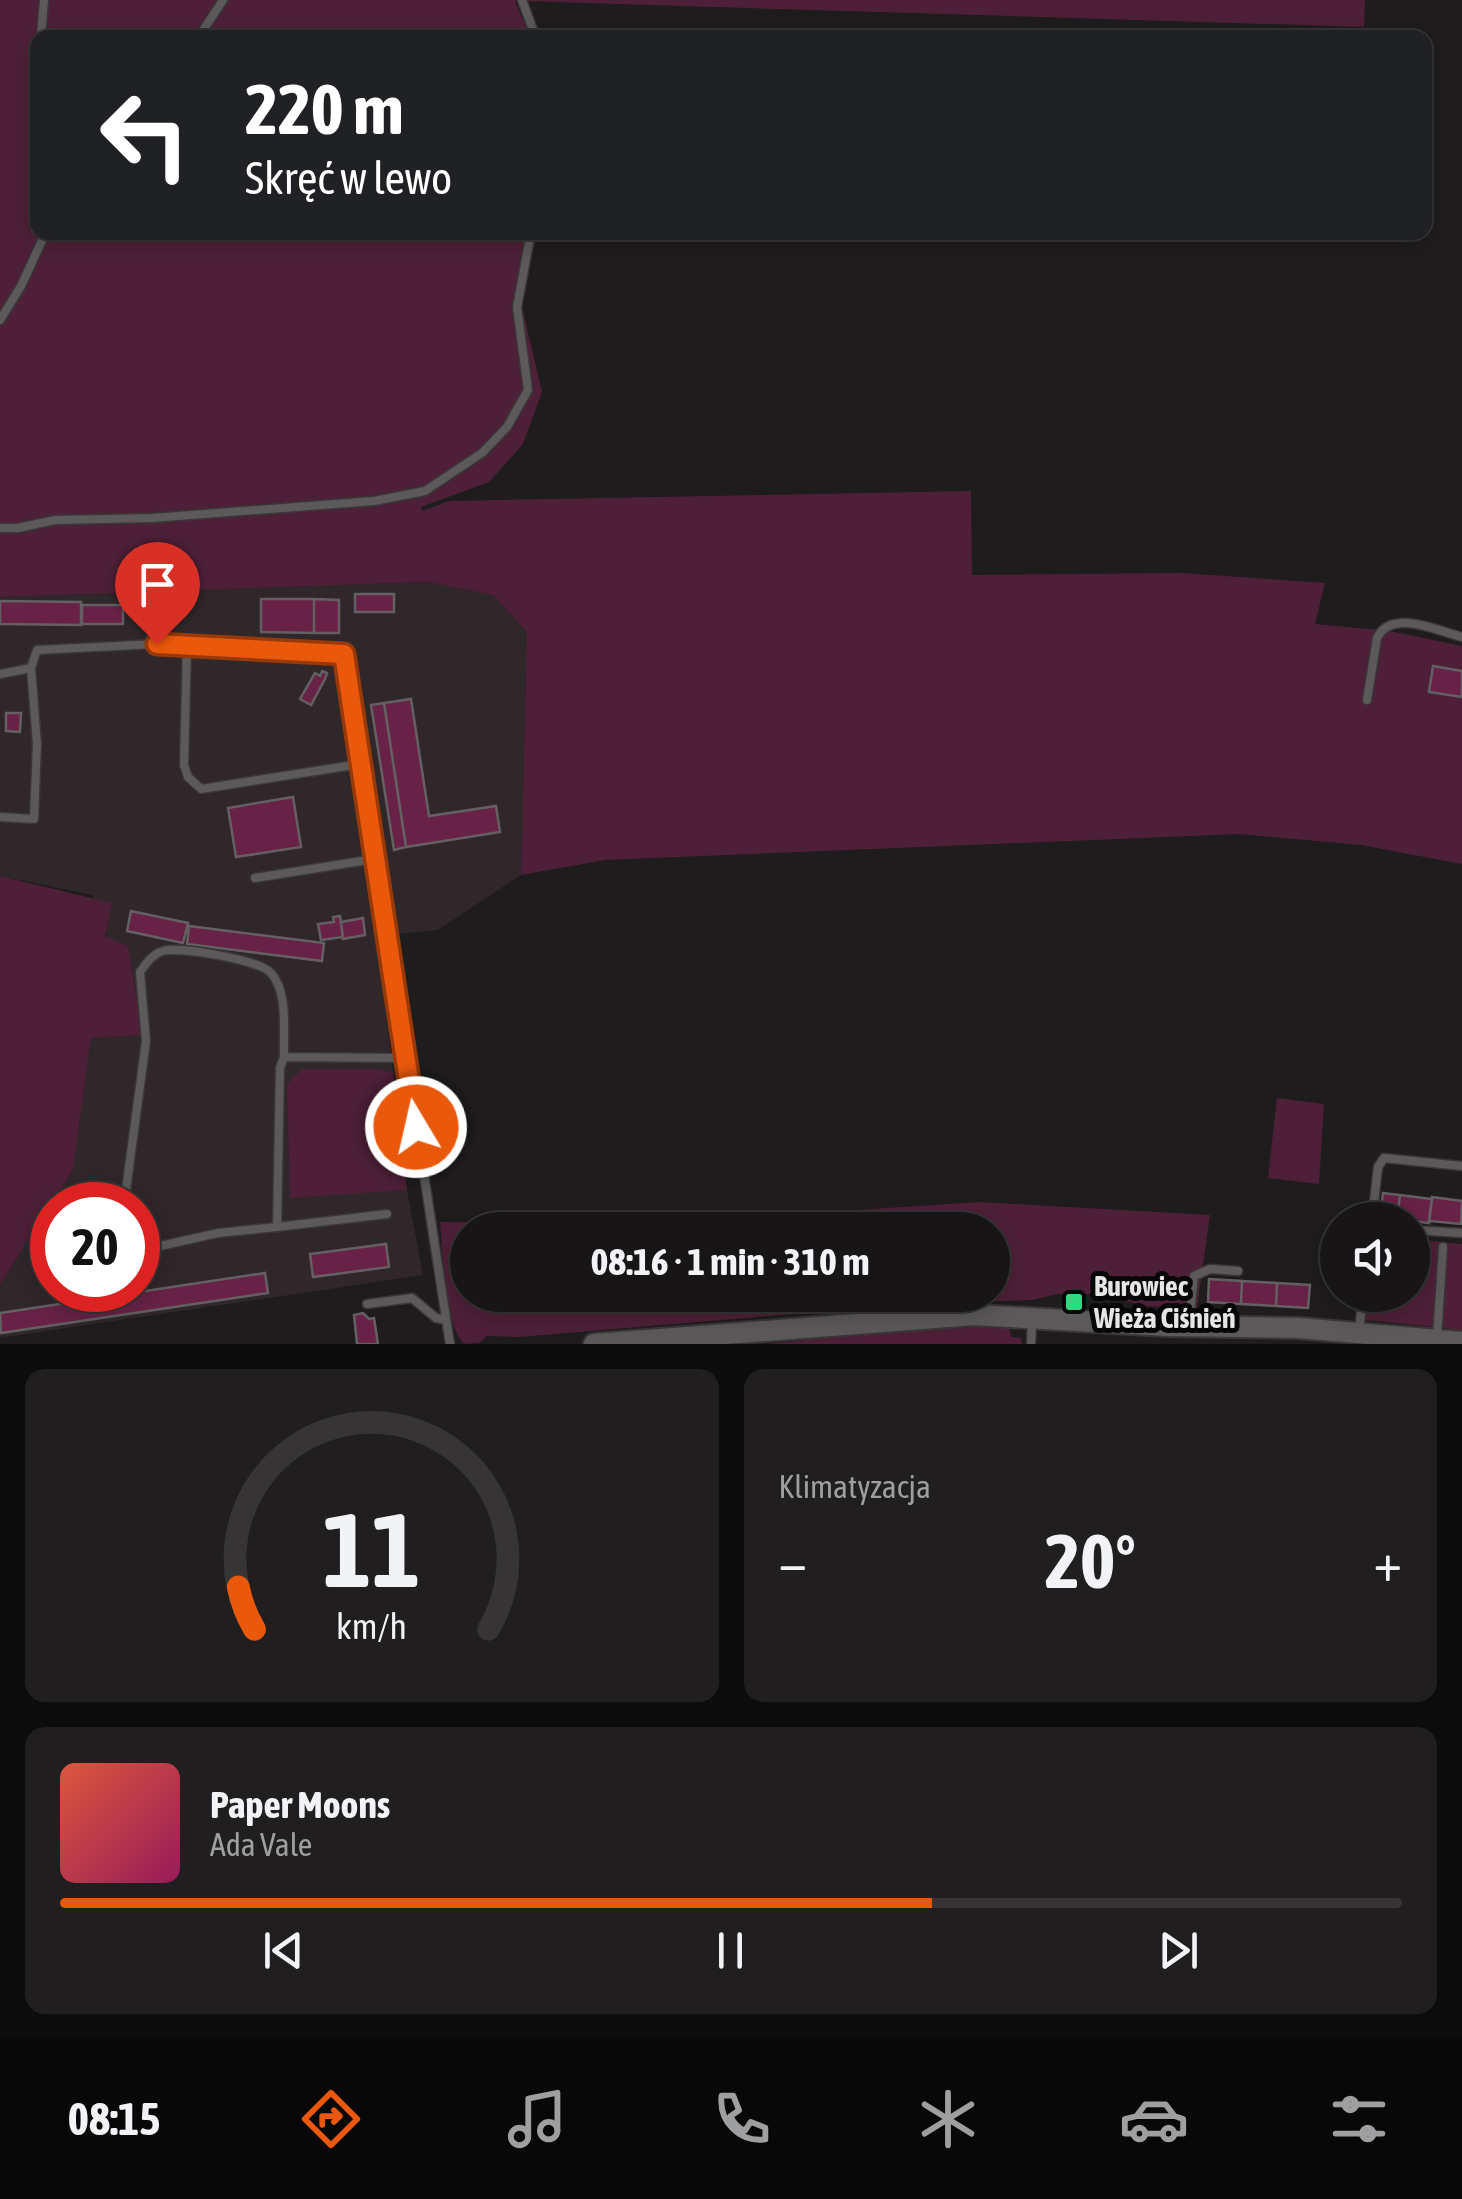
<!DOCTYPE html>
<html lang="pl">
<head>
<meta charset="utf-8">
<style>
	body { margin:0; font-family:"Asap Condensed",sans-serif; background:#201e1f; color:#f1f3f6; height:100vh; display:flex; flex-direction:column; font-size:38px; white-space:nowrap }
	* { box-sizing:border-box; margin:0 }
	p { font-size:32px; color:#9e9fa1 }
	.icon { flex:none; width:55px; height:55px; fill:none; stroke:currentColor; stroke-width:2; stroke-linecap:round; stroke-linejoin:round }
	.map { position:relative; height:1344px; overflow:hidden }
	.sheet { display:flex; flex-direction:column; gap:25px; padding:25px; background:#0d0c0c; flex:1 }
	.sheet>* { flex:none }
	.top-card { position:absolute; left:30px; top:30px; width:1402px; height:210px; border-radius:20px; box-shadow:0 5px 25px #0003,0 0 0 2px #363435; background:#202124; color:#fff; overflow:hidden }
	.fabs { position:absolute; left:1320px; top:1202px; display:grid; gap:20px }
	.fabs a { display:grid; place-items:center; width:110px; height:110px; border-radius:50%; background:#171516; box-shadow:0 5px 25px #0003,0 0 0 2px #363435; font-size:50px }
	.speed { position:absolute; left:30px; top:1182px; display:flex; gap:20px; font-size:50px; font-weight:700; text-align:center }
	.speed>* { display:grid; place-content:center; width:130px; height:130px; border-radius:50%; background:#171516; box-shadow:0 5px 25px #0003,0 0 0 2px #363435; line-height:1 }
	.speed .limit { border:15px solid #d22; background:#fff; color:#111 }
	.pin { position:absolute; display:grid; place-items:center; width:85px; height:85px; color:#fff; margin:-102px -42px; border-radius:50% 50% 50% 0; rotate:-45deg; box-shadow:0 0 10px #0007 }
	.pin .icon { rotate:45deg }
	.me { position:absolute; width:110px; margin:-55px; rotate:351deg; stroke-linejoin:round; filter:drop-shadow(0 0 8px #0008) }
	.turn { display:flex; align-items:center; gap:35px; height:210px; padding:0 50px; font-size:45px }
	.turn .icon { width:130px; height:130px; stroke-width:2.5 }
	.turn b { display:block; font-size:70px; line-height:85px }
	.big { font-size:75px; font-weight:700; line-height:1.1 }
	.sheet .card { flex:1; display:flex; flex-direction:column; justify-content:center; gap:15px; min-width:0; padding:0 35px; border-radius:20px; background:#201e1f }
	.sheet .dial { align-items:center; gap:0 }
	.dial svg { height:260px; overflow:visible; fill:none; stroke:#363435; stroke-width:7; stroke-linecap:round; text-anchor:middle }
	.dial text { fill:#f1f3f6; stroke:none }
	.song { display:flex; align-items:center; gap:30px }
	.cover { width:120px; height:120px; border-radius:15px; background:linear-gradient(135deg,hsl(10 70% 55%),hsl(330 70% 35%)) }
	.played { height:10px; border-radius:5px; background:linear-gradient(90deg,#ea580c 65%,#363435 65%) }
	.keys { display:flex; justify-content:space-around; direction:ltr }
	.heat { display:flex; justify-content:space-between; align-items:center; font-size:55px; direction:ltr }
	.sheet .tiles { flex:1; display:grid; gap:25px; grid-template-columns:1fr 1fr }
	.card:last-child { grid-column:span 2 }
	.trip { position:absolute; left:450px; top:1212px; width:560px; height:100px; border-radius:50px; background:#171516; box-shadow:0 5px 25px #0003,0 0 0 2px #363435; font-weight:700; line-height:100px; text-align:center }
	.dock { display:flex; height:160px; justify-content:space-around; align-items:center; background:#090809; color:#9e9fa1 }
	.dock .icon { width:70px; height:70px }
	.dock .active { color:#ea580c }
	.dock b { font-size:45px; color:#f1f3f6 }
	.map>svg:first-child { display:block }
	.built { fill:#2f272a; fill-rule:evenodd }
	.green { fill:#4e2037; fill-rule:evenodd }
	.building { fill:#682247; stroke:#646061; stroke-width:2.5 }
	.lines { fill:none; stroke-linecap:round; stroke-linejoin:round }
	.service-casing { stroke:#3a3738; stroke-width:11 }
	.tertiary-casing { stroke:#3a3738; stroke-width:24 }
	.service { stroke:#5c595a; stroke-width:8 }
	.tertiary { stroke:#5c595a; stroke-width:20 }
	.route-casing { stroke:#983908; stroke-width:25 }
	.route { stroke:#ea580c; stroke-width:18 }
	.poi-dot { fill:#31d882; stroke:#080707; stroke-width:4 }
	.labels { text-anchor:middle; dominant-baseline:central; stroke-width:10; stroke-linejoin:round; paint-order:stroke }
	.poi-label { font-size:28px; font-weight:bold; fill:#e8e5e6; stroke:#080707; text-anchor:start }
</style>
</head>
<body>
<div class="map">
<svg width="1462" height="1344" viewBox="0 0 1462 1344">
	<rect width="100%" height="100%" fill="#1f1c1d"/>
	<path class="built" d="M427,582L493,595L527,632L521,875L438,930L377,936L407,1190L423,1275L0,1338V1285L73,1170L91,1038L143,1035L92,895L0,876V597ZM52,1205H138V1290H52Z"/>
	<path class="green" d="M0,0H1365L1364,27L522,1L515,2L531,37L38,38V232L526,233L518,290L542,392L523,444L489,482L421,507L422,511L449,501L971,491L972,575L1182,573L1325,583L1315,624L1390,631L1462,646V864L1361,845L1239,834L605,860L521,875L527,632L493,595L427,582L0,597Z
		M0,876L112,903L105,936L128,946L143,1035L91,1038L73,1170L0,1285Z
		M302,1069H375L393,1072L407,1190L290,1198L287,1084Z
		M1277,1098L1324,1104L1319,1184L1268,1178Z
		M980,1202L1210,1215L1197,1308L1147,1306L1096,1294H1057L1032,1300L924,1303L519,1337L487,1336L479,1343L464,1344C443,1322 443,1253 440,1222H670ZM468,1230H992V1295H468Z
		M1413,1239L1462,1244V1330L1365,1320L1368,1295H1412Z
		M973,1326L1009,1327L1011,1337L1021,1338L1022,1344H766L807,1340V1337Z"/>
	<path class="building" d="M355,594H394V612H355Z
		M261,599H314V633L261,632Z
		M314,599L339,600V633H314Z
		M0,601L81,602V625L0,624Z
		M82,605H123V624H82Z
		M1433,666L1462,671V697L1429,692Z
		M322,671L327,673L325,679L311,705L300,699L315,673L320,676Z
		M411,699L429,816L496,806L500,832L406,847L384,703Z
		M384,703L406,847L394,850L371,705Z
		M6,713H21L20,732L6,731Z
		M293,797L301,847L236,857L228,808Z
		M131,911L188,923L183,943L127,931Z
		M340,916L343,937L321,940L318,924L334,922L333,917Z
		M363,918L365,935L343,939L341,922Z
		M189,926L324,943L322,961L187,944Z
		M1383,1193L1400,1195L1397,1219L1380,1217Z
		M1400,1195L1432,1199L1429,1223L1397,1219Z
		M1432,1197L1462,1201L1461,1224L1429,1221Z
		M386,1244L389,1267L313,1277L310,1254Z
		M265,1273L268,1293L1,1333L0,1313Z
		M1209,1279L1242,1281L1241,1304L1208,1302Z
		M1242,1281L1277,1283L1276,1306L1241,1304Z
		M1277,1283L1310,1285L1308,1308L1276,1306Z
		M363,1313L369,1319L374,1318L378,1344H357L354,1315Z"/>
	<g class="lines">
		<g class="service-casing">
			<path id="service" d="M522,0L536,38
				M41,38L44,0
				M198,38L223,0
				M0,320L21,286L46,232
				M0,528H18L55,520L152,518L374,501L425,491L482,453L507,427L528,390L517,307L531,232
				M187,646L184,765L188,777L201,789L360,764
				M0,674L31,668
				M1367,700L1377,638C1391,608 1438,631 1462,637
				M0,817L34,819L37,744L31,668L37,650L157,644L344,654L450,1344
				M255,878L374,859
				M124,1205L146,1041L140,972C146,964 152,954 163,951C179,946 258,960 270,972C289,991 283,1032 284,1057
				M387,1214L277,1227L280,1068L284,1057L405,1058
				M1372,1220L1378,1167L1384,1158L1462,1166
				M1412,1230L1462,1233
				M138,1251L218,1233L277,1227
				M367,1304L412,1298L436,1318L446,1320
				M1189,1322L1194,1276L1210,1269L1238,1271
				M1359,1332L1363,1295
				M1437,1337L1443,1247
				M1031,1344L1032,1321"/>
		</g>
		<g class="tertiary-casing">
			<path id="tertiary" d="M594,1344L974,1315L1168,1326L1299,1328L1462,1342"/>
		</g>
		<use href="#service" class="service"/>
		<use href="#tertiary" class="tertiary"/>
	</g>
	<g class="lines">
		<g class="route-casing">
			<path id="route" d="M157,644L344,654L416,1127"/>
		</g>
		<use href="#route" class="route"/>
	</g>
	<rect class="poi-dot" x="1064" y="1292" width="20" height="20" rx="5"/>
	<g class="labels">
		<g class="poi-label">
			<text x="1094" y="1286">Burowiec<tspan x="1094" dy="32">Wieża Ciśnień</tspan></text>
		</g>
	</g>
</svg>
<div class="fabs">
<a><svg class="icon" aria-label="sound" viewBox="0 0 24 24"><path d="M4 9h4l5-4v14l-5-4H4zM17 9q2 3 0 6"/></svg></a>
</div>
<div class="speed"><div class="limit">20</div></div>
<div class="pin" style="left:157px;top:644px;background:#d93025"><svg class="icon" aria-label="arrive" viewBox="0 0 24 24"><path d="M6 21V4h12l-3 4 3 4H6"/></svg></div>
<svg class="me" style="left:416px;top:1127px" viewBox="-20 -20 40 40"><circle r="17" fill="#ea580c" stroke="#fff" stroke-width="3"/><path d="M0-11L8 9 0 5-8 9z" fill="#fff"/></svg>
<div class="trip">08:16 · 1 min · 310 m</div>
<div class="top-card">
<div class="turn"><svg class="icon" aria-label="left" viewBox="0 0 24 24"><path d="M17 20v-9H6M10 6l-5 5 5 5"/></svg><div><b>220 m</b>Skręć w lewo</div></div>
</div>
</div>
<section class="sheet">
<div class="tiles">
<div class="card dial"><svg viewBox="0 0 100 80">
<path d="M14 69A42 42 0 1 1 86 69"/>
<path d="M14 69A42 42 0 0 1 9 56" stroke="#ea580c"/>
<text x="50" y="56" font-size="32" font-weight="700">11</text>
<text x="50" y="72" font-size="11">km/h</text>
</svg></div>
<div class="card"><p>Klimatyzacja</p>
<div class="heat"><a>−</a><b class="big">20°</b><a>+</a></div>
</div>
<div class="card">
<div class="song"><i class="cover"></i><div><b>Paper Moons</b><p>Ada Vale</p></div></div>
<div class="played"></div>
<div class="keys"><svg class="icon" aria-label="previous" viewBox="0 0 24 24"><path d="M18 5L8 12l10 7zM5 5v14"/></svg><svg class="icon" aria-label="pause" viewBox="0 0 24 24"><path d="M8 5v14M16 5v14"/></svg><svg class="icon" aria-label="next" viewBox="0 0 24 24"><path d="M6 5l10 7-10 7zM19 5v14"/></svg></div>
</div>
</div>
</section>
<nav class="dock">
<b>08:15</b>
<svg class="icon active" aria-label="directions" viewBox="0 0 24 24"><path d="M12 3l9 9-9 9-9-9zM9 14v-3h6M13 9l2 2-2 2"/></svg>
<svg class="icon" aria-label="music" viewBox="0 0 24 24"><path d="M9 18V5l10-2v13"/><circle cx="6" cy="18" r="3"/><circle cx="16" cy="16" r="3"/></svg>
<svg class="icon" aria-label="phone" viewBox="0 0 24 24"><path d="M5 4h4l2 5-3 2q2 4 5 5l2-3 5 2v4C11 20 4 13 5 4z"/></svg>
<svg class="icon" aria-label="climate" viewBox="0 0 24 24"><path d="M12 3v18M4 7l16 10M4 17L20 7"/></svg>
<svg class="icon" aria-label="car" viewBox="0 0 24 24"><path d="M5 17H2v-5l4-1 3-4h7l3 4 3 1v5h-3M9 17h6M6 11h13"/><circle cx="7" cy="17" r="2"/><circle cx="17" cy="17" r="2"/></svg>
<svg class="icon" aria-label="filters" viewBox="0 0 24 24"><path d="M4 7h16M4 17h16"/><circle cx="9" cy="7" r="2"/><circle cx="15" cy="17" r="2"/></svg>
</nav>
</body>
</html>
